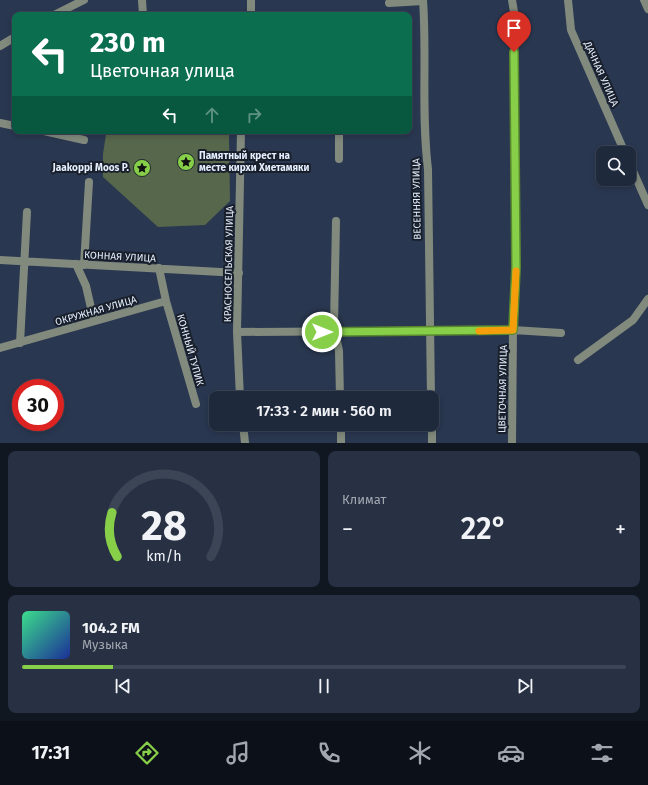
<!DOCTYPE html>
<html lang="ru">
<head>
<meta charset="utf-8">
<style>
	body { margin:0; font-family:"Fira Sans",sans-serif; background:#273143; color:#f1f3f6; height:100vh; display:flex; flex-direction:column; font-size:15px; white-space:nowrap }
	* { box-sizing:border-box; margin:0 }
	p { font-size:13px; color:#a1a6af }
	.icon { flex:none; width:22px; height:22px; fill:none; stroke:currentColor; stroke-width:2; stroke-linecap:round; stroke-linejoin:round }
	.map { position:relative; height:443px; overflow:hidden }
	.panel { display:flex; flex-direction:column; gap:8px; padding:8px; background:#111721; flex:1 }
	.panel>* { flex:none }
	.top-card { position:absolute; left:12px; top:12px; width:400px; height:122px; border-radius:8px; box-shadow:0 2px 6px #0003,0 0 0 1px #3c4556; background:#0b6e4f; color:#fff; overflow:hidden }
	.buttons { position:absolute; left:596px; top:146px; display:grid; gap:8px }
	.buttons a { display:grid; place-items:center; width:40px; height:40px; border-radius:8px; background:#1f293c; box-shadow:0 2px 6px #0003,0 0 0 1px #3c4556; font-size:20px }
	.speed { position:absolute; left:12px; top:379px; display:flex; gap:8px; font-size:20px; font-weight:700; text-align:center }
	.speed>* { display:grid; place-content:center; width:52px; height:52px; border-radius:50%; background:#1f293c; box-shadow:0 2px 6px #0003,0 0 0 1px #3c4556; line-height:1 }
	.speed .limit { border:6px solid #d22; background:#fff; color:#111 }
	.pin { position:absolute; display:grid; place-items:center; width:34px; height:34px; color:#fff; margin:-41px -17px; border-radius:50% 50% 50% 0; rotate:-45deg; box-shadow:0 0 4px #0007 }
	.pin .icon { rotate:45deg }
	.me { position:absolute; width:44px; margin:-22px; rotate:90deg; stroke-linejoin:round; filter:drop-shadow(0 0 3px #0008) }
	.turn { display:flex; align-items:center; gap:14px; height:84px; padding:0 12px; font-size:18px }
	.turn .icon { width:52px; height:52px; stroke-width:2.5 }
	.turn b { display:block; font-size:28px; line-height:34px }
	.lanes { display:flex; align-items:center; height:38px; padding:0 12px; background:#0003; justify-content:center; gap:20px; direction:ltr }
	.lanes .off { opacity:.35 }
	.big { font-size:30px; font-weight:600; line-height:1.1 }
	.panel .tile { flex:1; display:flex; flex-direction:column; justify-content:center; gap:6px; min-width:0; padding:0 14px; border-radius:8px; background:#273143 }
	.panel .dial { align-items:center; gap:0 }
	.dial svg { height:104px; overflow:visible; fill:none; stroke:#3c4556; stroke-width:7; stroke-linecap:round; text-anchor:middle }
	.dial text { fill:#f1f3f6; stroke:none }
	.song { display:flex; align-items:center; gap:12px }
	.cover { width:48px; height:48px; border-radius:6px; background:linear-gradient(135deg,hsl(150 70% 55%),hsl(230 70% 35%)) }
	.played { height:4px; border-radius:2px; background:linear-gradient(90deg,#88cf49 15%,#3c4556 15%) }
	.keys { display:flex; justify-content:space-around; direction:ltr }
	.heat { display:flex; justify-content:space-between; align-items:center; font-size:22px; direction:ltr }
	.panel .tiles { flex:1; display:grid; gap:8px; grid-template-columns:1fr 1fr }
	.tile:last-child { grid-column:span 2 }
	.trip { position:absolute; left:209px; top:391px; width:230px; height:40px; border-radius:8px; background:#1f293c; box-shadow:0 2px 6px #0003,0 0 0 1px #3c4556; font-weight:600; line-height:40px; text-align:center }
	.menu { display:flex; height:64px; justify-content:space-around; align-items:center; background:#0c1018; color:#a1a6af }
	.menu .icon { width:28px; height:28px }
	.menu .selected { color:#88cf49 }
	.menu b { font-size:18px; color:#f1f3f6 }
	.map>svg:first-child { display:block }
	.green { fill:#57674b }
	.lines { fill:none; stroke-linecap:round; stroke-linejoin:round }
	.minor { stroke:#828a7d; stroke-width:8 }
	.route-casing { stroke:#58872f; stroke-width:10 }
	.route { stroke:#88cf49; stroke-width:7 }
	.slow { stroke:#f59e0b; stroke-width:7 }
	.labels { text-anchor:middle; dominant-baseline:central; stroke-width:4; stroke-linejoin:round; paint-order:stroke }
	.street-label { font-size:10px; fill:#e4eefe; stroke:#181f2a }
	.poi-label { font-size:10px; font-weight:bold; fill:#e4eefe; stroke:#181f2a; text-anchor:start }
</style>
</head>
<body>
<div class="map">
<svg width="648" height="443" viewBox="0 0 648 443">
	<rect width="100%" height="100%" fill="#293750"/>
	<path class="green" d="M125,131H224L229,135L230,201L205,225L158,227L103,177V154L106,134Z"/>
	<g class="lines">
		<path class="minor" d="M142,0L143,15
			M251,0V15
			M423,0C427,56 421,113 428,169L431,398
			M568,0L571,30L625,153
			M644,0L648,9
			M389,3L423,1
			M54,15L84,0
			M0,46L15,37
			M0,123L15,126
			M44,131L84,140
			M339,131V159
			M629,162L648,205
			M336,221L334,326L339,351L340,398
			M0,260L239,273
			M76,264L86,286L94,321
			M84,265L89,182
			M166,301L196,404
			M237,332L513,330L561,333
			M20,343L27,212
			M0,348L166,301L159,268
			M578,360L633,320L648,299
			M240,398L237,332L241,131
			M243,424L245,443
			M341,424V443
			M432,424V443
			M512,443L513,330L516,267L514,12L512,0"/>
	</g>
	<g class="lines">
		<g class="route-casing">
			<path id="route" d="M322,332L513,330L516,267L514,52"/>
		</g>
		<use href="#route" class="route"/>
		<path class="slow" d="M479,331L513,330L516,271"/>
	</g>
	<defs>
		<g id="sight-disc" transform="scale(0.9)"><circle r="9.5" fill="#88cf49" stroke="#181f2a"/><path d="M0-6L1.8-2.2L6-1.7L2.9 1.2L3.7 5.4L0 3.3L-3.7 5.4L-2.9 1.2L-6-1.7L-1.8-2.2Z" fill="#111"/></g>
	</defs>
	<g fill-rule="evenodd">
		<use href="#sight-disc" x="186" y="162"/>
		<use href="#sight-disc" x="142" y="168"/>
	</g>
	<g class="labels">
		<g class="street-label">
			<text transform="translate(601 74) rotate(66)">ДАЧНАЯ УЛИЦА</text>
			<text transform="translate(417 199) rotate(-91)">ВЕСЕННЯЯ УЛИЦА</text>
			<text transform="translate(120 257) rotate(3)">КОННАЯ УЛИЦА</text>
			<text transform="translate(229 264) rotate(-89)">КРАСНОСЕЛЬСКАЯ УЛИЦА</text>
			<text transform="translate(96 311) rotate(-16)">ОКРУЖНАЯ УЛИЦА</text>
			<text transform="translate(190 350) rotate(74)">КОННЫЙ ТУПИК</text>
			<text transform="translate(503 389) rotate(-89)">ЦВЕТОЧНАЯ УЛИЦА</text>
		</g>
		<g class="poi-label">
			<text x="199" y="156">Памятный крест на<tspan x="199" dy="12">месте кирхи Хиетамяки</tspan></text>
			<text x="129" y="168" text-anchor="end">Jaakoppi Moos P.</text>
		</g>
	</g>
</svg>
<div class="buttons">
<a><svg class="icon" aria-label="search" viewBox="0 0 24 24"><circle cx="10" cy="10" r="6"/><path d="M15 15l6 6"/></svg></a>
</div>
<div class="speed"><div class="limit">30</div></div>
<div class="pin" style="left:514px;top:52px;background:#d93025"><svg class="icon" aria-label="arrive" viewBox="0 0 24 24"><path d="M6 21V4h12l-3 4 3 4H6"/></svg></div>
<svg class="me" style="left:322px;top:332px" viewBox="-20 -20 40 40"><circle r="17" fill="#88cf49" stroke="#fff" stroke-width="3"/><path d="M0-11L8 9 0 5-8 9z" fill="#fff"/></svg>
<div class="trip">17:33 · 2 мин · 560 m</div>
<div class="top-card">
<div class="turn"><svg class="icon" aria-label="left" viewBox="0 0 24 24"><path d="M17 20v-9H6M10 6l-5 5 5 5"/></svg><div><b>230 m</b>Цветочная улица</div></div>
<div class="lanes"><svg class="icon" aria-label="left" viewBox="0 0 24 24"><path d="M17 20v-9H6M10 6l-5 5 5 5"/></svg><svg class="icon off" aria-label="ahead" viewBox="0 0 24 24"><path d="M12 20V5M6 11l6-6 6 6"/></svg><svg class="icon off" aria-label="right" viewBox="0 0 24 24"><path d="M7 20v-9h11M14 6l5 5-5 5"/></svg></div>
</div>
</div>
<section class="panel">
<div class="tiles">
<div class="tile dial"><svg viewBox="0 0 100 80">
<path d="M14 69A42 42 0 1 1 86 69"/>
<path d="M14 69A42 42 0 0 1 10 35" stroke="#88cf49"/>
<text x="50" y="56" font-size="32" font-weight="700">28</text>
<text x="50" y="72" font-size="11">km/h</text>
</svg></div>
<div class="tile"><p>Климат</p>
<div class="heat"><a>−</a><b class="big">22°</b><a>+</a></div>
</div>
<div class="tile">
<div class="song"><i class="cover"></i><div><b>104.2 FM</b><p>Музыка</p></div></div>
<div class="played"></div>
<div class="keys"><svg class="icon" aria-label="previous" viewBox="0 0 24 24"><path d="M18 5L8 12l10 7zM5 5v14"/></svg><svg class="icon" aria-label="pause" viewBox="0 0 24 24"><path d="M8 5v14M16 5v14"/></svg><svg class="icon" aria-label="next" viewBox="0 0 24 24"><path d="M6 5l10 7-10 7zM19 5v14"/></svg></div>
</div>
</div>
</section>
<nav class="menu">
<b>17:31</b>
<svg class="icon selected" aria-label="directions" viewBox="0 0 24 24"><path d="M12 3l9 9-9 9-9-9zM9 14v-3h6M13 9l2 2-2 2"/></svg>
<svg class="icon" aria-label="music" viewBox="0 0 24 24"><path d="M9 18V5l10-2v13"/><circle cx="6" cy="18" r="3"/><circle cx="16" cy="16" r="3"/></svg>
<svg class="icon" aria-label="phone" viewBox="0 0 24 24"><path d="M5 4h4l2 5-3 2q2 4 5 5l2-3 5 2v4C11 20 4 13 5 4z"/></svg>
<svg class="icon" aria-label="climate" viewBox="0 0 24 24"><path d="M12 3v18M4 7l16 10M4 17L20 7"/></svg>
<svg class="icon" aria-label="car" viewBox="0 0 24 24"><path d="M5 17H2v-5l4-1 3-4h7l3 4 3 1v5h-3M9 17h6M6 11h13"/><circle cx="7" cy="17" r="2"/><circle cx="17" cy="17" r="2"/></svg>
<svg class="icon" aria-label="filters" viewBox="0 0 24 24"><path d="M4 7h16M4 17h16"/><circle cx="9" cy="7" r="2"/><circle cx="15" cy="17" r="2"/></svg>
</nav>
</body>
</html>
